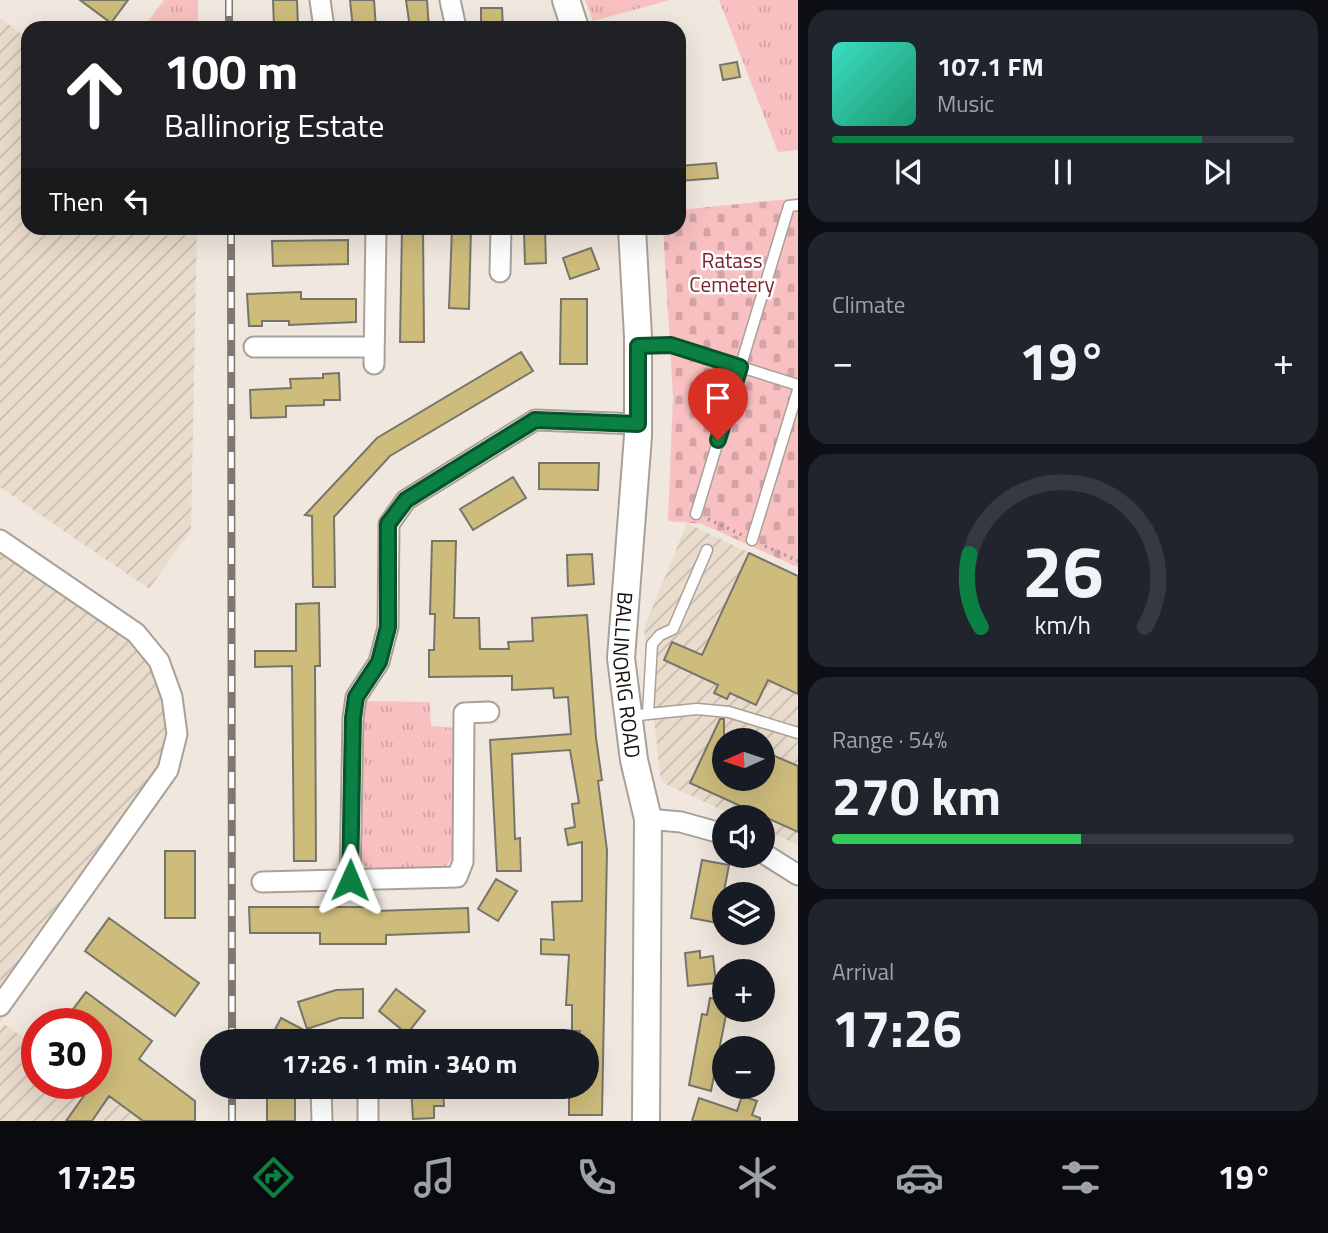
<!DOCTYPE html>
<html lang="en">
<head>
<meta charset="utf-8">
<style>
	body { margin:0; font-family:"Titillium Web",sans-serif; background:#20242c; color:#f1f3f6; height:100vh; display:flex; flex-direction:column; font-size:26px; white-space:nowrap }
	* { box-sizing:border-box; margin:0 }
	p { font-size:23px; color:#9ea1a6 }
	.icon { flex:none; width:38px; height:38px; fill:none; stroke:currentColor; stroke-width:2; stroke-linecap:round; stroke-linejoin:round }
	.map { position:relative; flex:1; overflow:hidden }
	.details { display:flex; flex-direction:column; gap:10px; padding:10px; background:#0d0f14; width:530px }
	.details>* { flex:none }
	.hud { position:absolute; left:21px; top:21px; width:665px; height:214px; border-radius:21px; box-shadow:0 7px 28px #0002; background:#202124; color:#fff; overflow:hidden }
	.needle { width:46px; rotate:267deg }
	.tools { position:absolute; left:712px; top:728px; display:grid; gap:14px }
	.tools a { display:grid; place-items:center; width:63px; height:63px; border-radius:50%; background:#171b24; box-shadow:0 7px 28px #0002; font-size:35px }
	.speed { position:absolute; left:21px; top:1008px; display:flex; gap:14px; font-size:35px; font-weight:700; text-align:center }
	.speed>* { display:grid; place-content:center; width:91px; height:91px; border-radius:50%; background:#171b24; box-shadow:0 7px 28px #0002; line-height:1 }
	.speed .limit { border:10px solid #d22; background:#fff; color:#111 }
	.pin { position:absolute; display:grid; place-items:center; width:60px; height:60px; color:#fff; margin:-72px -30px; border-radius:50% 50% 50% 0; rotate:-45deg; box-shadow:0 0 7px #0007 }
	.pin .icon { rotate:45deg }
	.me { position:absolute; width:77px; margin:-38px; rotate:1deg; stroke-linejoin:round; filter:drop-shadow(0 0 5px #0008) }
	.turn { display:flex; align-items:center; gap:24px; height:147px; padding:0 28px; font-size:32px }
	.turn .icon { width:91px; height:91px; stroke-width:2.5 }
	.turn b { display:block; font-size:49px; line-height:60px }
	.then { display:flex; align-items:center; height:66px; padding:0 28px; background:#0003; gap:14px; font-size:26px }
	.big { font-size:52px; font-weight:700; line-height:1.1 }
	.details .tile { flex:1; display:flex; flex-direction:column; justify-content:center; gap:10px; min-width:0; padding:0 24px; border-radius:21px; background:#20242c }
	.details .dial { align-items:center; gap:0 }
	.dial svg { height:182px; overflow:visible; fill:none; stroke:#363941; stroke-width:7; stroke-linecap:round; text-anchor:middle }
	.dial text { fill:#f1f3f6; stroke:none }
	.song { display:flex; align-items:center; gap:21px }
	.cover { width:84px; height:84px; border-radius:10px; background:linear-gradient(135deg,hsl(170 70% 55%),hsl(160 70% 35%)) }
	.played { height:7px; border-radius:4px; background:linear-gradient(90deg,#0b8043 80%,#363941 80%) }
	.keys { display:flex; justify-content:space-around; direction:ltr }
	.heat { display:flex; justify-content:space-between; align-items:center; font-size:38px; direction:ltr }
	.charge { height:10px; border-radius:5px; background:linear-gradient(90deg,#34c759 54%,#363941 0) }
	.trip { position:absolute; left:200px; top:1029px; width:399px; height:70px; border-radius:35px; background:#171b24; box-shadow:0 7px 28px #0002; font-weight:700; line-height:70px; text-align:center }
	.tabs { display:flex; height:112px; justify-content:space-around; align-items:center; background:#090b0e; color:#9ea1a6 }
	.tabs .icon { width:49px; height:49px }
	.tabs .selected { color:#0b8043 }
	.tabs b { font-size:32px; color:#f1f3f6 }
	main { display:flex; flex:1; min-height:0 }
	.map>svg:first-child { display:block }
	.industrial { fill:url(#industrial-furrows); fill-rule:evenodd }
	.grass { fill:url(#grass-tufts) }
	.cemetery { fill:url(#cemetery-stones) }
	.building { fill:#cebc7c; stroke:#77756b; stroke-width:2 }
	.lines { fill:none; stroke-linecap:round; stroke-linejoin:round }
	.lane-casing { stroke:#a9a198; stroke-width:13 }
	.street-casing { stroke:#a9a198; stroke-width:23 }
	.secondary-casing { stroke:#a9a198; stroke-width:30 }
	.path { stroke:#9f9891; stroke-width:3.5; stroke-dasharray:2 5; stroke-linecap:butt }
	.lane { stroke:#fff; stroke-width:10 }
	.street { stroke:#fff; stroke-width:19 }
	.secondary { stroke:#fff; stroke-width:26 }
	.rail-casing { stroke:#7e7872; stroke-width:8 }
	.rail { stroke:#fff; stroke-width:5; stroke-dasharray:16; stroke-linecap:butt }
	.route-casing { stroke:#07532c; stroke-width:18 }
	.route { stroke:#0b8043; stroke-width:12 }
	.labels { text-anchor:middle; dominant-baseline:central; stroke-width:5; stroke-linejoin:round; paint-order:stroke }
	.park-label { font-size:21px; fill:#77252d; stroke:#fff }
	.street-label { font-size:21px; fill:#14110e; stroke:#fff }
</style>
</head>
<body>
<main>
<div class="map">
<svg width="798" height="1121" viewBox="0 0 798 1121">
	<defs>
		<pattern id="industrial-furrows" width="10" height="10" patternUnits="userSpaceOnUse" patternTransform="scale(1.75)"><rect width="10" height="10" fill="#eadccd"/><path d="M-1 1l2-2M0 10L10 0M9 11l2-2" fill="none" stroke="#c8bcaf"/></pattern>
		<pattern id="grass-tufts" width="24" height="20" patternUnits="userSpaceOnUse" patternTransform="scale(1.75)"><rect width="24" height="20" fill="#f8c0c1"/><path d="M3 7l-1-3M5 7V3M7 7l1-3M15 17l-1-3M17 17v-4M19 17l1-3" fill="none" stroke="#d4a4a5"/></pattern>
		<pattern id="cemetery-stones" width="16" height="16" patternUnits="userSpaceOnUse" patternTransform="scale(1.75)"><rect width="16" height="16" fill="#f8c0c1"/><path d="M2 7V4a2 2 0 0 1 4 0v3zM10 15v-3a2 2 0 0 1 4 0v3z" fill="#d4a4a5"/></pattern>
	</defs>
	<rect width="100%" height="100%" fill="#f0e7de"/>
	<path class="industrial" d="M0,18L28,39V228H197L191,530L149,589L0,487Z
		M687,523L798,576V845L763,829V817H737L661,782L644,628ZM724,740H763V779H724Z
		M0,527L139,624L165,653L180,688L183,727L175,768L0,1022Z
		M4,1024L37,1047V1083H89L142,1121H0V1030Z"/>
	<path class="grass" d="M164,0H198V28H143Z
		M585,0H670L593,21Z
		M719,0H798V150L778,152Z
		M363,701L430,702L431,726L454,728L453,856L446,867L438,870H369L360,861Z"/>
	<path class="cemetery" d="M798,198V567L702,524L668,521L673,397L663,228H679V210Z"/>
	<path class="building" d="M80,0H128L111,23Z
		M273,0H297L298,28H274Z
		M350,0H374L376,28H353Z
		M406,0H427L429,28H410Z
		M481,8H502L503,28H481Z
		M737,62L740,77L723,80L720,65Z
		M716,163L718,178L679,181V166Z
		M402,228H423L424,342H400Z
		M452,228H471L469,309L449,308Z
		M527,228H545L546,263L525,264L524,232H527Z
		M348,240V264L273,266L272,241Z
		M591,248L599,269L570,279L563,258Z
		M301,292V299H356V322L289,325V321H262V326H249L247,294Z
		M561,299H587V364H560Z
		M521,352L533,371L390,456L334,517L335,587H313L312,516L305,515L377,438Z
		M339,373L340,400H324V405L286,406V417L251,418L250,390L291,388L290,379L323,378V374Z
		M539,463H599L598,490L539,489Z
		M513,477L526,498L473,530L460,509Z
		M432,541H456L454,618H479L480,649H509L508,642L533,641L532,618L587,615L596,738L602,780L598,781L607,850L602,1115H569V1087H586V1041H580V1031H572V1005H566L569,955L541,954V939L554,940L552,902L582,901V842L568,845L565,829L575,827L572,804L579,803L570,750L512,754L515,839L520,838L521,871H497L490,740L571,734L568,697L554,698L553,688L512,690V676L429,677V650H434L435,614H430Z
		M749,553L798,576V694L768,680L756,705L730,693L727,699L714,693L718,685L664,660L672,642L702,655Z
		M592,554L594,584L568,586L567,555Z
		M319,603L320,666H315L316,861H294L292,666L255,667V651H296V604Z
		M720,719H724V779H763V751L798,766V832L690,783Z
		M165,851H195V918H165Z
		M702,860L729,865L718,923L691,918Z
		M496,879L517,891L498,921L478,909Z
		M249,907H375V911L468,908L469,932L386,935V944H320V933H250Z
		M109,918L199,983L175,1016L85,951Z
		M700,951V958L713,956L716,983L688,986L685,953Z
		M363,989V1018H340L307,1029L298,1002L336,990Z
		M396,989L425,1011L407,1034L379,1011Z
		M86,992L152,1041L139,1059L195,1101V1121H143L109,1096L92,1121H66L93,1083H96V1024H62Z
		M710,998L724,1000V1010H727L711,1091L689,1085L702,1014L707,1015Z
		M281,1018L304,1030L269,1041Z
		M267,1087H295V1121H267Z
		M411,1087L443,1090L444,1106H434V1118L413,1119Z
		M742,1096L757,1101L752,1115L760,1118V1121H692L699,1098L737,1111Z"/>
	<g class="lines">
		<g class="lane-casing">
			<path id="lane" d="M639,346L671,345L798,385
				M696,514L789,206L798,205
				M752,540L798,390
				M648,714L697,709L729,712L798,733
				M631,716L648,714L652,644L660,635L673,629L707,550"/>
		</g>
		<g class="street-casing">
			<path id="street" d="M320,0L324,28
				M450,0L456,28
				M500,272L501,228
				M254,347H374
				M374,364L376,228
				M0,540L136,633L159,661L172,697L177,734L168,770L0,1006
				M648,819L681,822L724,834
				M763,853L798,875
				M350,880L353,718L356,697L379,662L388,627L389,524L406,500L535,420L638,424
				M262,882L457,877L463,862L464,713L489,712
				M321,1087L322,1121
				M368,1121V1087"/>
		</g>
		<g class="secondary-casing">
			<g id="secondary">
				<path d="M566,0L575,28"/>
				<path id="s1" d="M632,228L638,337V436L621,658L634,760L648,819L646,1121"/>
			</g>
		</g>
		<path class="path" d="M708,519L742,535
			M765,546L798,561"/>
		<use href="#lane" class="lane"/>
		<use href="#street" class="street"/>
		<use href="#secondary" class="secondary"/>
		<g class="rail-casing">
			<path id="rail" d="M229,0V28
				M231,228L232,1041
				M232,1121V1087"/>
		</g>
		<use href="#rail" class="rail"/>
	</g>
	<g class="lines">
		<g class="route-casing">
			<path id="route" d="M350,880L353,718L356,697L379,662L388,627V524L406,500L535,420L638,424V346L671,345L740,367L718,440"/>
		</g>
		<use href="#route" class="route"/>
	</g>
	<g class="labels">
		<g class="park-label">
			<text x="732" y="260">Ratass<tspan x="732" dy="24">Cemetery</tspan></text>
		</g>
		<g class="street-label">
			<text stroke="none"><textPath href="#s1" startOffset="448">BALLINORIG ROAD</textPath></text>
		</g>
	</g>
</svg>
<div class="tools">
<a><svg class="needle" viewBox="-14 -14 28 28"><path d="M0-13l5 13h-10z" fill="#e53935"/><path d="M0 13l5-13h-10z" fill="#9ea1a6"/></svg></a>
<a><svg class="icon" aria-label="sound" viewBox="0 0 24 24"><path d="M4 9h4l5-4v14l-5-4H4zM17 9q2 3 0 6"/></svg></a>
<a><svg class="icon" aria-label="layers" viewBox="0 0 24 24"><path d="M12 4l9 5-9 5-9-5zM3 14l9 5 9-5"/></svg></a>
<a>+</a>
<a>−</a>
</div>
<div class="speed"><div class="limit">30</div></div>
<div class="pin" style="left:718px;top:440px;background:#d93025"><svg class="icon" aria-label="arrive" viewBox="0 0 24 24"><path d="M6 21V4h12l-3 4 3 4H6"/></svg></div>
<svg class="me" style="left:350px;top:880px" viewBox="-20 -20 40 40"><path d="M0-17L14 15 0 8-14 15z" fill="#0b8043" stroke="#fff" stroke-width="4"/></svg>
<div class="trip">17:26 · 1 min · 340 m</div>
<div class="hud">
<div class="turn"><svg class="icon" aria-label="ahead" viewBox="0 0 24 24"><path d="M12 20V5M6 11l6-6 6 6"/></svg><div><b>100 m</b>Ballinorig Estate</div></div>
<div class="then">Then<svg class="icon" aria-label="left" viewBox="0 0 24 24"><path d="M17 20v-9H6M10 6l-5 5 5 5"/></svg></div>
</div>
</div>
<section class="details">
<div class="tile">
<div class="song"><i class="cover"></i><div><b>107.1 FM</b><p>Music</p></div></div>
<div class="played"></div>
<div class="keys"><svg class="icon" aria-label="previous" viewBox="0 0 24 24"><path d="M18 5L8 12l10 7zM5 5v14"/></svg><svg class="icon" aria-label="pause" viewBox="0 0 24 24"><path d="M8 5v14M16 5v14"/></svg><svg class="icon" aria-label="next" viewBox="0 0 24 24"><path d="M6 5l10 7-10 7zM19 5v14"/></svg></div>
</div>
<div class="tile"><p>Climate</p>
<div class="heat"><a>−</a><b class="big">19°</b><a>+</a></div>
</div>
<div class="tile dial"><svg viewBox="0 0 100 80">
<path d="M14 69A42 42 0 1 1 86 69"/>
<path d="M14 69A42 42 0 0 1 9 37" stroke="#0b8043"/>
<text x="50" y="56" font-size="32" font-weight="700">26</text>
<text x="50" y="72" font-size="11">km/h</text>
</svg></div>
<div class="tile"><p>Range · 54%</p><b class="big">270 km</b><div class="charge"></div></div>
<div class="tile"><p>Arrival</p><b class="big">17:26</b></div>
</section>
</main>
<nav class="tabs">
<b>17:25</b>
<svg class="icon selected" aria-label="directions" viewBox="0 0 24 24"><path d="M12 3l9 9-9 9-9-9zM9 14v-3h6M13 9l2 2-2 2"/></svg>
<svg class="icon" aria-label="music" viewBox="0 0 24 24"><path d="M9 18V5l10-2v13"/><circle cx="6" cy="18" r="3"/><circle cx="16" cy="16" r="3"/></svg>
<svg class="icon" aria-label="phone" viewBox="0 0 24 24"><path d="M5 4h4l2 5-3 2q2 4 5 5l2-3 5 2v4C11 20 4 13 5 4z"/></svg>
<svg class="icon" aria-label="climate" viewBox="0 0 24 24"><path d="M12 3v18M4 7l16 10M4 17L20 7"/></svg>
<svg class="icon" aria-label="car" viewBox="0 0 24 24"><path d="M5 17H2v-5l4-1 3-4h7l3 4 3 1v5h-3M9 17h6M6 11h13"/><circle cx="7" cy="17" r="2"/><circle cx="17" cy="17" r="2"/></svg>
<svg class="icon" aria-label="filters" viewBox="0 0 24 24"><path d="M4 7h16M4 17h16"/><circle cx="9" cy="7" r="2"/><circle cx="15" cy="17" r="2"/></svg>
<b>19°</b>
</nav>
</body>
</html>
